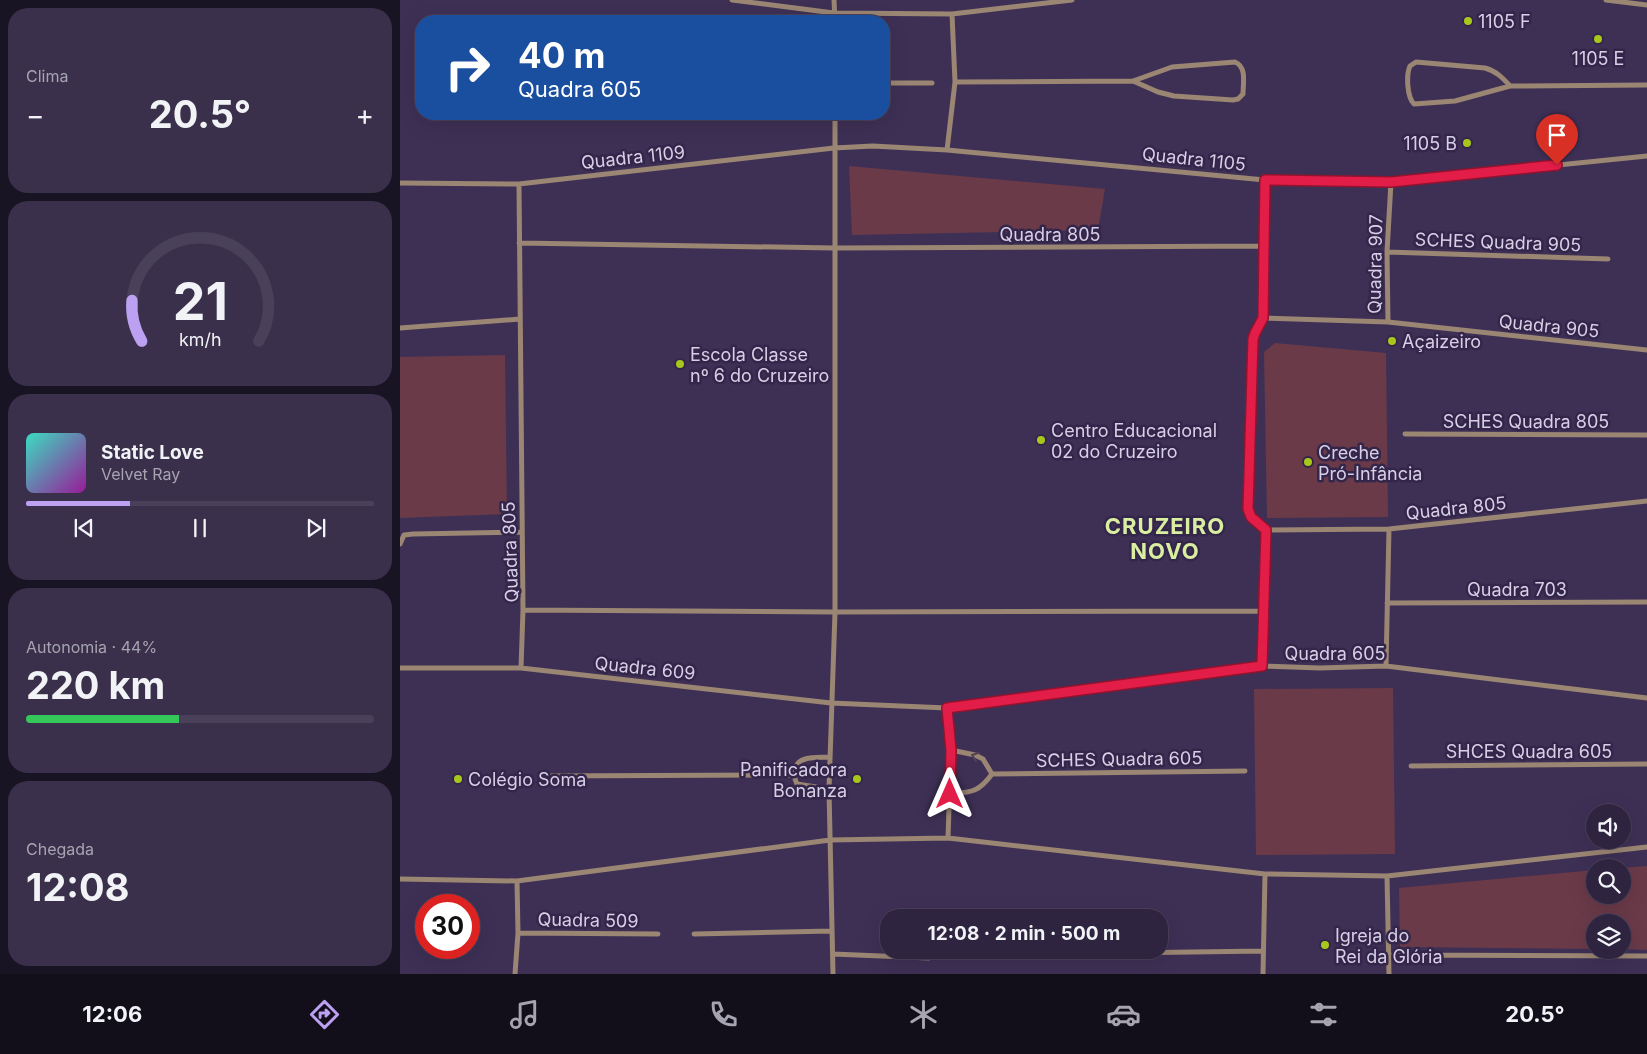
<!DOCTYPE html>
<html lang="pt">
<head>
<meta charset="utf-8">
<style>
	body { margin:0; font-family:Inter,sans-serif; background:#3a304b; color:#f1f3f6; height:100vh; display:flex; flex-direction:column; font-size:19px; white-space:nowrap }
	* { box-sizing:border-box; margin:0 }
	p { font-size:16px; color:#a7a4b1 }
	.icon { flex:none; width:28px; height:28px; fill:none; stroke:currentColor; stroke-width:2; stroke-linecap:round; stroke-linejoin:round }
	.map { position:relative; flex:1; overflow:hidden }
	.details { display:flex; flex-direction:column; gap:8px; padding:8px; background:#191423; width:400px }
	.details>* { flex:none }
	.banner { position:absolute; left:15px; top:15px; width:475px; height:105px; border-radius:20px; box-shadow:0 5px 20px #0002,0 0 0 1px #494159; background:#1a4fa0; color:#fff; overflow:hidden }
	.tools { position:absolute; left:1186px; top:804px; display:grid; gap:10px }
	.tools a { display:grid; place-items:center; width:45px; height:45px; border-radius:50%; background:#2e2440; box-shadow:0 5px 20px #0002,0 0 0 1px #494159; font-size:25px }
	.speed { position:absolute; left:15px; top:894px; display:flex; gap:10px; font-size:25px; font-weight:700; text-align:center }
	.speed>* { display:grid; place-content:center; width:65px; height:65px; border-radius:50%; background:#2e2440; box-shadow:0 5px 20px #0002,0 0 0 1px #494159; line-height:1 }
	.speed .limit { border:8px solid #d22; background:#fff; color:#111 }
	.pin { position:absolute; display:grid; place-items:center; width:42px; height:42px; color:#fff; margin:-51px -21px; border-radius:50% 50% 50% 0; rotate:-45deg; box-shadow:0 0 5px #0007 }
	.pin .icon { rotate:45deg }
	.me { position:absolute; width:55px; margin:-28px; rotate:0deg; stroke-linejoin:round; filter:drop-shadow(0 0 4px #0008) }
	.turn { display:flex; align-items:center; gap:18px; height:105px; padding:0 20px; font-size:22px }
	.turn .icon { width:65px; height:65px; stroke-width:2.5 }
	.turn b { display:block; font-size:35px; line-height:42px }
	.big { font-size:38px; font-weight:700; line-height:1.1 }
	.details .tile { flex:1; display:flex; flex-direction:column; justify-content:center; gap:8px; min-width:0; padding:0 18px; border-radius:20px; background:#3a304b }
	.details .dial { align-items:center; gap:0 }
	.dial svg { height:130px; overflow:visible; fill:none; stroke:#494159; stroke-width:7; stroke-linecap:round; text-anchor:middle }
	.dial text { fill:#f1f3f6; stroke:none }
	.song { display:flex; align-items:center; gap:15px }
	.cover { width:60px; height:60px; border-radius:8px; background:linear-gradient(135deg,hsl(170 70% 55%),hsl(300 70% 35%)) }
	.played { height:5px; border-radius:2px; background:linear-gradient(90deg,#bca0f2 30%,#494159 30%) }
	.keys { display:flex; justify-content:space-around; direction:ltr }
	.heat { display:flex; justify-content:space-between; align-items:center; font-size:28px; direction:ltr }
	.charge { height:8px; border-radius:4px; background:linear-gradient(90deg,#34c759 44%,#494159 0) }
	.trip { position:absolute; left:480px; top:909px; width:288px; height:50px; border-radius:20px; background:#2e2440; box-shadow:0 5px 20px #0002,0 0 0 1px #494159; font-weight:700; line-height:50px; text-align:center }
	.dock { display:flex; height:80px; justify-content:space-around; align-items:center; background:#120e1a; color:#a7a4b1 }
	.dock .icon { width:35px; height:35px }
	.dock .current { color:#bca0f2 }
	.dock b { font-size:22px; color:#f1f3f6 }
	main { display:flex; flex:1; min-height:0 }
	.map>svg:first-child { display:block }
	.green { fill:#6a3a49 }
	.lines { fill:none; stroke-linecap:round; stroke-linejoin:round }
	.minor { stroke:#9b8573; stroke-width:5 }
	.oneway { stroke:#534256 }
	.route-casing { stroke:#92132f; stroke-width:12 }
	.route { stroke:#e11d48; stroke-width:9 }
	.poi-dot { fill:#a8c71d; stroke:#34264a; stroke-width:2 }
	.labels { text-anchor:middle; dominant-baseline:central; stroke-width:5; stroke-linejoin:round; paint-order:stroke }
	.poi-label { font-size:18px; fill:#d6cfe6; stroke:#34264a; text-anchor:start }
	.street-label { font-size:18px; fill:#d6cfe6; stroke:#34264a }
	.district-label { font-size:22px; font-weight:bold; letter-spacing:1px; fill:#daeea2; stroke:#34264a }
</style>
</head>
<body>
<main>
<section class="details">
<div class="tile"><p>Clima</p>
<div class="heat"><a>−</a><b class="big">20.5°</b><a>+</a></div>
</div>
<div class="tile dial"><svg viewBox="0 0 100 80">
<path d="M14 69A42 42 0 1 1 86 69"/>
<path d="M14 69A42 42 0 0 1 8 44" stroke="#bca0f2"/>
<text x="50" y="56" font-size="32" font-weight="700">21</text>
<text x="50" y="72" font-size="11">km/h</text>
</svg></div>
<div class="tile">
<div class="song"><i class="cover"></i><div><b>Static Love</b><p>Velvet Ray</p></div></div>
<div class="played"></div>
<div class="keys"><svg class="icon" aria-label="previous" viewBox="0 0 24 24"><path d="M18 5L8 12l10 7zM5 5v14"/></svg><svg class="icon" aria-label="pause" viewBox="0 0 24 24"><path d="M8 5v14M16 5v14"/></svg><svg class="icon" aria-label="next" viewBox="0 0 24 24"><path d="M6 5l10 7-10 7zM19 5v14"/></svg></div>
</div>
<div class="tile"><p>Autonomia · 44%</p><b class="big">220 km</b><div class="charge"></div></div>
<div class="tile"><p>Chegada</p><b class="big">12:08</b></div>
</section>
<div class="map">
<svg width="1247" height="974" viewBox="0 0 1247 974">
	<rect width="100%" height="100%" fill="#3e3055"/>
	<path class="green" d="M449,166L705,189L698,230L452,235Z
		M875,343L986,353L988,517L867,518L864,352Z
		M105,355L107,514L0,518V357Z
		M993,688L995,854L856,855L854,689Z
		M1247,866V950L1223,949L1222,922H1195V949L1000,947L999,888L1195,870V895H1222L1223,868Z"/>
	<g class="lines">
		<path class="minor" d="M332,0L434,13L552,14L672,0
			M434,0L435,21
			M1206,0L1247,5
			M555,82L733,81L772,67L835,62C847,67 843,83 843,94L838,99L833,100L774,96L758,92L733,81
			M484,83H532
			M1110,86C1103,78 1096,71 1085,68L1016,62L1010,66C1006,75 1007,97 1014,104L1055,101L1110,86L1247,85
			M547,150L555,82L552,14
			M865,180L863,318L988,322L1247,350
			M0,183L119,184L434,148L473,146L547,150L865,180L991,182L1247,156
			M119,184L123,610L121,668
			M119,243L434,248L865,246
			M987,252L1208,259
			M863,318L855,333L853,339L848,509L851,517L866,530L989,529L1247,501
			M988,322L987,252L991,182
			M0,328L120,319
			M1005,434L1247,435
			M0,544L4,535L13,534L122,532
			M987,603L1247,602
			M123,610L435,612L863,611
			M862,666L866,530
			M986,666L989,529
			M0,668H121L431,703L547,708L862,666L920,668L986,666L1247,698
			M547,708L551,750L548,838
			M551,750L575,755L583,759L592,774
			M1011,766L1247,764
			M592,774L845,771
			M142,776L394,775
			M429,789L397,784C394,779 394,775 395,769C398,755 418,758 430,757
			M550,794C572,792 579,792 592,774
			M987,876L989,974
			M0,879L117,881L430,840L548,838L865,874L987,876L1247,847
			M118,933L258,934
			M294,934L431,931
			M433,954L529,958
			M583,955L863,951
			M990,955L1247,956
			M115,974L118,933L117,881
			M433,974L429,789L435,612V114
			M863,974L865,874"/>
	</g>
	<defs><path id="oneway-chevron" d="M-2-3.5L2.5 0L-2 3.5" fill="none" stroke-width="1.6" stroke-linecap="round" stroke-linejoin="round" transform="scale(1.25)"/></defs>
	<use class="oneway" href="#oneway-chevron" transform="translate(575 756) rotate(-160)"/>
	<g class="lines">
		<g class="route-casing">
			<path id="route" d="M550,794L551,750L547,708L862,666L866,530L851,517L848,509L853,339L855,333L863,318L865,180L991,182L1157,165"/>
		</g>
		<use href="#route" class="route"/>
	</g>
	<g class="poi-dot">
		<circle cx="1068" cy="21" r="5"/>
		<circle cx="1198" cy="39" r="5"/>
		<circle cx="1067" cy="143" r="5"/>
		<circle cx="992" cy="341" r="5"/>
		<circle cx="280" cy="364" r="5"/>
		<circle cx="641" cy="440" r="5"/>
		<circle cx="908" cy="462" r="5"/>
		<circle cx="58" cy="779" r="5"/>
		<circle cx="457" cy="779" r="5"/>
		<circle cx="925" cy="945" r="5"/>
	</g>
	<g class="labels">
		<g class="poi-label">
			<text x="1078" y="21">1105 F</text>
			<text x="1198" y="58" text-anchor="middle">1105 E</text>
			<text x="1057" y="143" text-anchor="end">1105 B</text>
			<text x="1002" y="341">Açaizeiro</text>
			<text x="290" y="354">Escola Classe<tspan x="290" dy="21">nº 6 do Cruzeiro</tspan></text>
			<text x="651" y="430">Centro Educacional<tspan x="651" dy="21">02 do Cruzeiro</tspan></text>
			<text x="918" y="452">Creche<tspan x="918" dy="21">Pró-Infância</tspan></text>
			<text x="447" y="769" text-anchor="end">Panificadora<tspan x="447" dy="21">Bonanza</tspan></text>
			<text x="68" y="779">Colégio Soma</text>
			<text x="935" y="935">Igreja do<tspan x="935" dy="21">Rei da Glória</tspan></text>
		</g>
		<g class="street-label">
			<text transform="translate(233 157) rotate(-6)">Quadra 1109</text>
			<text transform="translate(794 159) rotate(6)">Quadra 1105</text>
			<text x="650" y="234">Quadra 805</text>
			<text transform="translate(1098 242) rotate(2)">SCHES Quadra 905</text>
			<text transform="translate(975 264) rotate(-89)">Quadra 907</text>
			<text transform="translate(1149 326) rotate(6)">Quadra 905</text>
			<text x="1126" y="421">SCHES Quadra 805</text>
			<text transform="translate(1056 508) rotate(-6)">Quadra 805</text>
			<text transform="translate(110 552) rotate(-92)">Quadra 805</text>
			<text x="1117" y="589">Quadra 703</text>
			<text x="935" y="653">Quadra 605</text>
			<text transform="translate(245 668) rotate(6)">Quadra 609</text>
			<text x="1129" y="751">SHCES Quadra 605</text>
			<text transform="translate(719 759) rotate(-1)">SCHES Quadra 605</text>
			<text transform="translate(188 920) rotate(1)">Quadra 509</text>
		</g>
		<g class="district-label">
			<text x="765" y="526">CRUZEIRO<tspan x="765" dy="25">NOVO</tspan></text>
		</g>
	</g>
</svg>
<div class="tools">
<a><svg class="icon" aria-label="sound" viewBox="0 0 24 24"><path d="M4 9h4l5-4v14l-5-4H4zM17 9q2 3 0 6"/></svg></a>
<a><svg class="icon" aria-label="search" viewBox="0 0 24 24"><circle cx="10" cy="10" r="6"/><path d="M15 15l6 6"/></svg></a>
<a><svg class="icon" aria-label="layers" viewBox="0 0 24 24"><path d="M12 4l9 5-9 5-9-5zM3 14l9 5 9-5"/></svg></a>
</div>
<div class="speed"><div class="limit">30</div></div>
<div class="pin" style="left:1157px;top:165px;background:#d93025"><svg class="icon" aria-label="arrive" viewBox="0 0 24 24"><path d="M6 21V4h12l-3 4 3 4H6"/></svg></div>
<svg class="me" style="left:550px;top:794px" viewBox="-20 -20 40 40"><path d="M0-17L14 15 0 8-14 15z" fill="#e11d48" stroke="#fff" stroke-width="4"/></svg>
<div class="trip">12:08 · 2 min · 500 m</div>
<div class="banner">
<div class="turn"><svg class="icon" aria-label="right" viewBox="0 0 24 24"><path d="M7 20v-9h11M14 6l5 5-5 5"/></svg><div><b>40 m</b>Quadra 605</div></div>
</div>
</div>
</main>
<nav class="dock">
<b>12:06</b>
<svg class="icon current" aria-label="directions" viewBox="0 0 24 24"><path d="M12 3l9 9-9 9-9-9zM9 14v-3h6M13 9l2 2-2 2"/></svg>
<svg class="icon" aria-label="music" viewBox="0 0 24 24"><path d="M9 18V5l10-2v13"/><circle cx="6" cy="18" r="3"/><circle cx="16" cy="16" r="3"/></svg>
<svg class="icon" aria-label="phone" viewBox="0 0 24 24"><path d="M5 4h4l2 5-3 2q2 4 5 5l2-3 5 2v4C11 20 4 13 5 4z"/></svg>
<svg class="icon" aria-label="climate" viewBox="0 0 24 24"><path d="M12 3v18M4 7l16 10M4 17L20 7"/></svg>
<svg class="icon" aria-label="car" viewBox="0 0 24 24"><path d="M5 17H2v-5l4-1 3-4h7l3 4 3 1v5h-3M9 17h6M6 11h13"/><circle cx="7" cy="17" r="2"/><circle cx="17" cy="17" r="2"/></svg>
<svg class="icon" aria-label="filters" viewBox="0 0 24 24"><path d="M4 7h16M4 17h16"/><circle cx="9" cy="7" r="2"/><circle cx="15" cy="17" r="2"/></svg>
<b>20.5°</b>
</nav>
</body>
</html>
